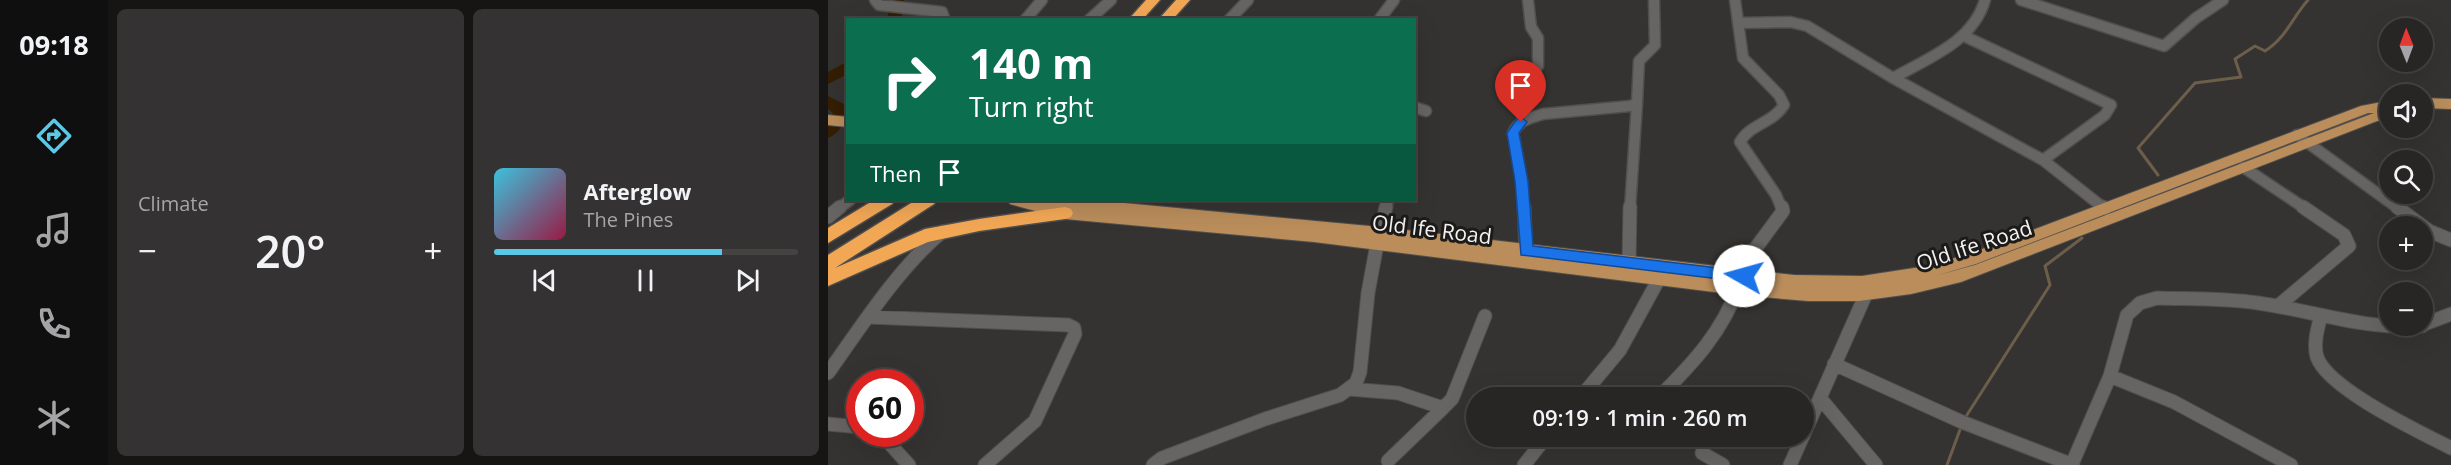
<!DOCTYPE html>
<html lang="en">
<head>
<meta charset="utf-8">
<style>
	body { margin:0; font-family:"Open Sans",sans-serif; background:#343232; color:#f1f3f6; height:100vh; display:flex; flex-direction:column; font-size:22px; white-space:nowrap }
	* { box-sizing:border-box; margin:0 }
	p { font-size:20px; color:#a5a5a7 }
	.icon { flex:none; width:33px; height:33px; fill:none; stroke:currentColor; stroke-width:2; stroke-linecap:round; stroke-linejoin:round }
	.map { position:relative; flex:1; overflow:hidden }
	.details { display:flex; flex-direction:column; gap:9px; padding:9px; background:#161514; width:720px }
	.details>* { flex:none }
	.top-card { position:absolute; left:18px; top:18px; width:570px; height:183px; border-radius:0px; box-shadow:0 6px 24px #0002,0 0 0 2px #444342; background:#0b6e4f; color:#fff; overflow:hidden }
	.needle { width:39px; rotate:359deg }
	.fabs { position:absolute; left:1551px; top:18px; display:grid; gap:12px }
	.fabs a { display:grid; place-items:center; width:54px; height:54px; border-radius:50%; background:#282625; box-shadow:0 6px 24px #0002,0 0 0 2px #444342; font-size:30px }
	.speed { position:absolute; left:18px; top:369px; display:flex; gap:12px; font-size:30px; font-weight:700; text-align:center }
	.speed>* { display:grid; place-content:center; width:78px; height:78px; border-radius:50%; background:#282625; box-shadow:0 6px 24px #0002,0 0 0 2px #444342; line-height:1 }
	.speed .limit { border:9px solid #d22; background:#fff; color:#111 }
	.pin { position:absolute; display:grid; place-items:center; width:51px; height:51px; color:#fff; margin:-62px -26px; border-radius:50% 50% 50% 0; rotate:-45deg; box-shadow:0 0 6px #0007 }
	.pin .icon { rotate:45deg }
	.me { position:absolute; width:66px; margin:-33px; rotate:277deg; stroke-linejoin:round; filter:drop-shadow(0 0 4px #0008) }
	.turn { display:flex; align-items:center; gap:21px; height:126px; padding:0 24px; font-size:27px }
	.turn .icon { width:78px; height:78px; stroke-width:2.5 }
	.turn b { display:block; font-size:42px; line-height:51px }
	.then { display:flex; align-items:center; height:57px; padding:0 24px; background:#0003; gap:12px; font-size:22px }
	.big { font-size:45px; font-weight:600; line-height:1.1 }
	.details .tile { flex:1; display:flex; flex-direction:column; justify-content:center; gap:9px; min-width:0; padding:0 21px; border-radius:9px; background:#343232 }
	.song { display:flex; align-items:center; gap:18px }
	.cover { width:72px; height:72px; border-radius:9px; background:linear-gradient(135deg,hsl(190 70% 55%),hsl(340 70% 35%)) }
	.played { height:6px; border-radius:3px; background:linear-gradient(90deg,#5ac8e6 75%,#444342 75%) }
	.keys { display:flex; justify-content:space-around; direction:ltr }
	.heat { display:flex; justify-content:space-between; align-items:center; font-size:33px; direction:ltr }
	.details .tiles { flex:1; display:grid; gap:9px; grid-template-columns:repeat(2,1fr) }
	.trip { position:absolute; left:638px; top:387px; width:348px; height:60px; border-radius:30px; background:#282625; box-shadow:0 6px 24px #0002,0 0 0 2px #444342; font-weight:600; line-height:60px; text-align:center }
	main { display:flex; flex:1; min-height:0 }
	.tab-bar { display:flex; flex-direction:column; width:108px; justify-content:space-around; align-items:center; background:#100f0f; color:#a5a5a7 }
	.tab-bar .icon { width:42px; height:42px }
	.tab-bar .selected { color:#5ac8e6 }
	.tab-bar b { font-size:27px; color:#f1f3f6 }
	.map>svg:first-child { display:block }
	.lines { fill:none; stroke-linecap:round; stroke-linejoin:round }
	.stream { stroke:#6d5e4b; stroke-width:3 }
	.river { fill:#341e04; fill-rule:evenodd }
	.minor-far1-casing { stroke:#504f4d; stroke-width:13 }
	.minor-casing { stroke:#504f4d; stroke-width:15 }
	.major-casing { stroke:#504f4d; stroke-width:2 }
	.highway-casing { stroke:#504f4d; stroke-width:3 }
	.minor-far1 { stroke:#676563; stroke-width:10 }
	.minor { stroke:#676563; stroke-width:13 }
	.major { fill:#ba8d5b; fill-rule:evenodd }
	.highway { fill:#f2a755; fill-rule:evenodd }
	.route { fill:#1a73e8; stroke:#114b97; stroke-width:1.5 }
	.labels { text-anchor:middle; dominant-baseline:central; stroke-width:6; stroke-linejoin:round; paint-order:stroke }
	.street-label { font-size:21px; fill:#f3f2f1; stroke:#1c1b1a }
</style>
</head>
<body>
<main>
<nav class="tab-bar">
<b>09:18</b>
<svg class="icon selected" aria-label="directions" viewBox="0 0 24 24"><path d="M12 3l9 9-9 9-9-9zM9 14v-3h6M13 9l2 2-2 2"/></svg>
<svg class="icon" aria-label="music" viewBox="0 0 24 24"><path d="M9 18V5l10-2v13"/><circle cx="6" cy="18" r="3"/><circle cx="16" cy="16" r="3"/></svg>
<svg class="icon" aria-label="phone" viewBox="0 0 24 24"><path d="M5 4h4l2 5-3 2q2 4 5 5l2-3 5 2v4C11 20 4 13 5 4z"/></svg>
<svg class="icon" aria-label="climate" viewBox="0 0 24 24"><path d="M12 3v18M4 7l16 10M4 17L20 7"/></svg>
</nav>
<section class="details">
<div class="tiles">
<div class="tile"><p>Climate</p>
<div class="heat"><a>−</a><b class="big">20°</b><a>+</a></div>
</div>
<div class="tile">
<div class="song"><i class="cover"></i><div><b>Afterglow</b><p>The Pines</p></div></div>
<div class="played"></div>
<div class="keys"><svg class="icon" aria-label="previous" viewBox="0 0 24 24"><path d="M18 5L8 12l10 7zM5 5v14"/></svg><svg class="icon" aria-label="pause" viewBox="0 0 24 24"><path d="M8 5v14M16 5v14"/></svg><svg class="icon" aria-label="next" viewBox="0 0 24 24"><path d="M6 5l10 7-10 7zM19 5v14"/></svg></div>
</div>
</div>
</section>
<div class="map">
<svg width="1623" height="465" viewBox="0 0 1623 465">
	<rect width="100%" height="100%" fill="#353331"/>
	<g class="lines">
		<path class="stream" d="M1330,175L1310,148L1367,83L1413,77L1407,59L1427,46L1437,51C1458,38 1464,18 1480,0
			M1137,418L1222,285L1217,266L1254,238
			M1119,465L1133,427"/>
		<path class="river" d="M62,0H76L73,20H59Z
			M20,61V74L0,84V72Z
			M0,96L20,106C20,118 12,134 0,138V120L5,113L0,109Z"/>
		<g class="minor-far1-casing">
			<path id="minor-far1" d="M47,0L51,5L114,12L117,20
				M700,0L703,27L710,38V66
				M907,0L915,58L951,95L956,105C945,123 922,124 912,142L948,195L954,209
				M1193,0L1336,46L1368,18L1395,0
				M197,20L214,0
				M261,20L283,0
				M401,20L420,0
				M551,20L566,0
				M910,23L962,22L979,26L1065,78L1215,160L1277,209
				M1136,36L1283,105L1277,115L1215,160
				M1065,78C1100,58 1145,42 1157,0
				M586,107L598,111
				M1469,135L1571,209
				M1415,167L1478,209
				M10,209L22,200
				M558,209L560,200
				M696,209L694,181L685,133C691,120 702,118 715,114L802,106L809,103L811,61L827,45L826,0
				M802,209L809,103"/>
		</g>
		<g class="minor-casing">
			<path id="minor" d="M696,207L698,251
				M1275,207L1277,209
				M1569,207L1601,231L1623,240
				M0,217L12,207
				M552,233L558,207
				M801,262L802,207
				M916,276L927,249L955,211L954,207
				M1450,306L1521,246L1516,235L1475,207
				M1493,315C1490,327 1485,344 1489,357C1500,389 1592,432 1623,448
				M40,317L240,325L246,328L247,334L207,421L157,465
				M1594,325L1623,314
				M1006,364L1134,422L1245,465
				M0,373C32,328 72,266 114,232
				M1282,376L1346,402L1463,465
				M521,389L570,393L615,408L624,399L657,316
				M833,395C865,363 895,331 910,287
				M752,398L792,350L832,277
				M992,398L1048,465
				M0,424L32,427
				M53,434L81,465
				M975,436L1038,294
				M874,453L895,465
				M560,461L615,408
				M1244,464L1282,376L1299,315L1312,303L1329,298C1363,299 1397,298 1430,303C1486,311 1537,330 1594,326
				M325,465L334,458L437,419L512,395L528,383L532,372L540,293L549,244
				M696,465L719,436
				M962,465L975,436"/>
		</g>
		<g class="major-casing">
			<path id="major" d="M1594,98L1623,99V109L1594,108Z
				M1559,101L1562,102V119L1549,121L1133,282L1083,294L1031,301H980L910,295L486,242L237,219L182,204L180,200H207L218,202L217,200H264L552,227L966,275L1034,276L1099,266L1141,254L1533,106ZM1540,113H1546L1147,265L1107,276L1148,264Z
				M0,115L20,117V127L0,125Z"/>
		</g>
		<g class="highway-casing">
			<path id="highway" d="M318,0H332L314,20H300Z
				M348,0H362L344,20H330Z
				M46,200H66L64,204L0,243V228Z
				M88,200H108L106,204L7,268L97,229L151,219L237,207L243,209L245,213L243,217L237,219L151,231L100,242L0,286V271L5,269L0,271V255Z"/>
		</g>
		<use href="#minor-far1" class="minor-far1"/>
		<use href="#minor" class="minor"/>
		<use href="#major" class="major"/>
		<use href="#highway" class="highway"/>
	</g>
	<path class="route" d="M693,117L699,122L691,133L700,181L705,246L916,271L921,272L923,276L921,281L916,282L693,255L687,181L679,133L689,119Z"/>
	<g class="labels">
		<g class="street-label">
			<text transform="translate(604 229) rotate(7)">Old Ife Road</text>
			<text transform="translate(1146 245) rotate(-18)">Old Ife Road</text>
		</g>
	</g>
</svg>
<div class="fabs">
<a><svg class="needle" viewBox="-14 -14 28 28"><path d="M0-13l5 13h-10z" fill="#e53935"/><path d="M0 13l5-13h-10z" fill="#a5a5a7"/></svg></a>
<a><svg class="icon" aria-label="sound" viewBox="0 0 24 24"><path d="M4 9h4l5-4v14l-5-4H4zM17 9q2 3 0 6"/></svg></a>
<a><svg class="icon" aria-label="search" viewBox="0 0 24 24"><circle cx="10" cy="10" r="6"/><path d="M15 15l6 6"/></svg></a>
<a>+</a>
<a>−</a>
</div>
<div class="speed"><div class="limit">60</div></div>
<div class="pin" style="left:693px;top:122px;background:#d93025"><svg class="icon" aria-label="arrive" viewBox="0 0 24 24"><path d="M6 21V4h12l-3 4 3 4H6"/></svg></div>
<svg class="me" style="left:916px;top:276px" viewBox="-20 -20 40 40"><circle r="19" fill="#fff"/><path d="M0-13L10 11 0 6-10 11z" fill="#1a73e8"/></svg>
<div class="trip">09:19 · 1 min · 260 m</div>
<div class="top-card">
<div class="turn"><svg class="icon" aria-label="right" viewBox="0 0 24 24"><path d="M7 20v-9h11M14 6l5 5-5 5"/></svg><div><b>140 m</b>Turn right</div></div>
<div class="then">Then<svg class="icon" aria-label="arrive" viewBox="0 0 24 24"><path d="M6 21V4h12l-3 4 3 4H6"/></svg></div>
</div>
</div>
</main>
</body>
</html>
